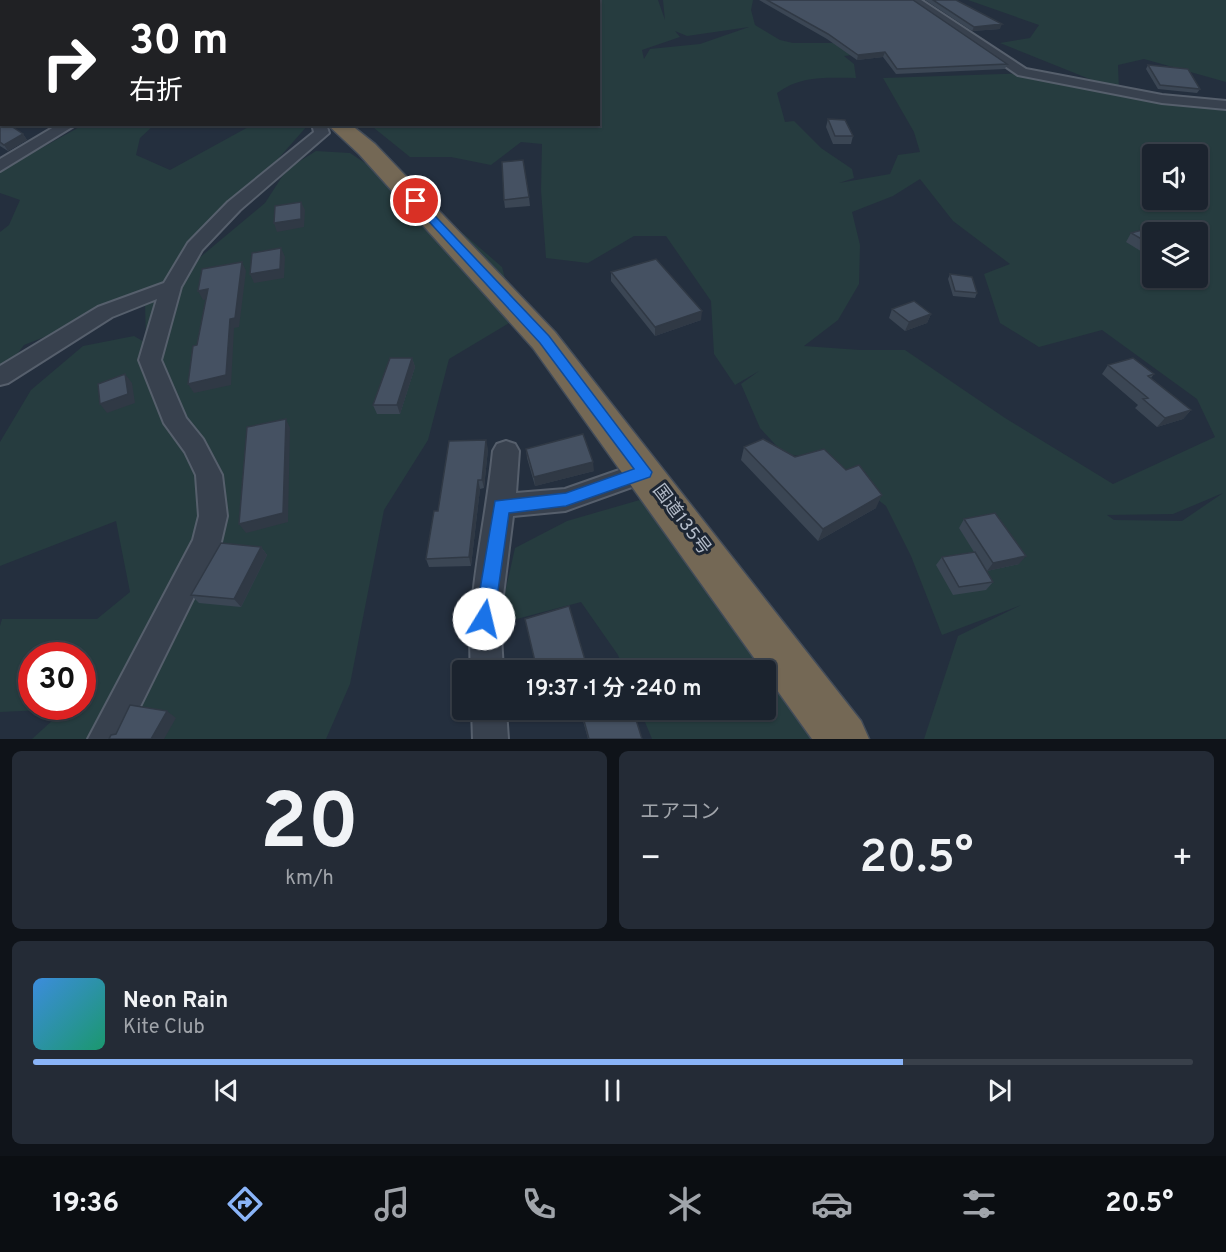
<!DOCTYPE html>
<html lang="ja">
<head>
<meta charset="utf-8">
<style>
	body { margin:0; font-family:Overpass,"Noto Sans JP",sans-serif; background:#242b36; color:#f1f3f6; height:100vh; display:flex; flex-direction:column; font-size:22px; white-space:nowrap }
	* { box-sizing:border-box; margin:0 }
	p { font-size:20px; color:#a0a4aa }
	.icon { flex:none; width:33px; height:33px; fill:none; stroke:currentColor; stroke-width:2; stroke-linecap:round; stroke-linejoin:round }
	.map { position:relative; height:739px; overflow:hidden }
	.drawer { display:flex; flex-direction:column; gap:12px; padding:12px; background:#0f1319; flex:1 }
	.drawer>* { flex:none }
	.guide { position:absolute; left:0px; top:0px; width:600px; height:126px; box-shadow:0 2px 4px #0004,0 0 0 2px #39404a; background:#202124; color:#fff; overflow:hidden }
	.tools { position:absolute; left:1142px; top:144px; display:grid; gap:12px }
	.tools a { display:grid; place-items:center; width:66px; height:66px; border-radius:6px; background:#1b232e; box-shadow:0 2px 4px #0004,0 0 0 2px #39404a; font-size:30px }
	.speed { position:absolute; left:18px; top:642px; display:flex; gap:12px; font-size:30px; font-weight:700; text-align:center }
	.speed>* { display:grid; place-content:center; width:78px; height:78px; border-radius:50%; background:#1b232e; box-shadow:0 2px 4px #0004,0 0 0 2px #39404a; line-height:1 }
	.speed .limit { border:9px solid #d22; background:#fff; color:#111 }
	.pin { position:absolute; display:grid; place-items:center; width:51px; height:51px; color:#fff; margin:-26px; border:3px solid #fff; border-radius:50%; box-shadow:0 2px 6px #0007 }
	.me { position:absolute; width:66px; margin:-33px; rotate:9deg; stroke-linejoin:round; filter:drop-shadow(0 0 4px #0008) }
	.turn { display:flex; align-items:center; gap:21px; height:126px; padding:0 30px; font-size:27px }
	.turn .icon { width:78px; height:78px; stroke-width:2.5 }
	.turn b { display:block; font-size:42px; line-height:51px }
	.big { font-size:45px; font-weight:600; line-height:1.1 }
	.drawer .widget { flex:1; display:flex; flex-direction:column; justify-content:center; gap:9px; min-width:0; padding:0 21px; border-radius:9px; background:#242b36 }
	.drawer .dial { align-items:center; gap:0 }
	.dial b { font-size:78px; line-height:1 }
	.song { display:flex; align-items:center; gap:18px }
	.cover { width:72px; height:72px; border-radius:9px; background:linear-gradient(135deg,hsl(210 70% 55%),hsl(160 70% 35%)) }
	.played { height:6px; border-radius:3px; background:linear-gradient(90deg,#8ab4f8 75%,#39404a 75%) }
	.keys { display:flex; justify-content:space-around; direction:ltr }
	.heat { display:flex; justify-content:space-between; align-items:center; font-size:33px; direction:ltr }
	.drawer .tiles { flex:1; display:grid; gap:12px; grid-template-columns:1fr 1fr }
	.widget:last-child { grid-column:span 2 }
	.trip { position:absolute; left:452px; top:660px; width:324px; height:60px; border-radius:6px; background:#1b232e; box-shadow:0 2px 4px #0004,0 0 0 2px #39404a; font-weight:600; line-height:60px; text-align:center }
	.menu { display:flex; height:96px; justify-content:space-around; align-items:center; background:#0b0e12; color:#a0a4aa }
	.menu .icon { width:42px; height:42px }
	.menu .selected { color:#8ab4f8 }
	.menu b { font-size:27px; color:#f1f3f6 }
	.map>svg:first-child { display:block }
	.green { fill:#263c3f; fill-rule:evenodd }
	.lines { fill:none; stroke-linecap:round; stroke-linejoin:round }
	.street-casing { stroke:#565f6c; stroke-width:4 }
	.highway-casing { stroke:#434c59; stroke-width:3 }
	.street { fill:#38414e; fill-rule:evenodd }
	.highway { fill:#746855; fill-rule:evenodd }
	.wall { fill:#3b4654 }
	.shaded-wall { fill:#303945 }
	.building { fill:#455162; stroke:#303945; stroke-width:1.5 }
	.route { fill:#1a73e8; stroke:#114b97; stroke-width:1.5 }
	.labels { text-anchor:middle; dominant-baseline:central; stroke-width:6; stroke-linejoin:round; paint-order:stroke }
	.street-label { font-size:18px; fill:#b4bcc9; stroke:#1d2633 }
</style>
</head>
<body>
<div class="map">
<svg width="1226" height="739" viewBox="0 0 1226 739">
	<rect width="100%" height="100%" fill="#242f3e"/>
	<path class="green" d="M441,0H658L665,20L663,0H753L751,10L755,25L780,40L793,43H837L877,52L844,56L854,64L856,78C826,78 802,75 777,93L785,122L794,121L821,148L852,169L854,178L839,183L890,174L898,155L920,152L914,132L883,78L1029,73L1112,88L1000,43L1030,38L1039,25L968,0H1226V82L1144,59L1118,65L1119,91L1226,105V739H924L958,636L1021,605L942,635L911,556L886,506L823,457L785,455L760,428L741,384L759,371L735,385L714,354L711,301L666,236H634L588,263L546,258L541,190L542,144L521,142L491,165L451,157H410L374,128V125L598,124V2L440,1ZM749,27L700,44L650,49L644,59L642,50L680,37L675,31L687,36ZM1152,154H1197V200H1152ZM920,179L953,221L1010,264L984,274L1000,323L1039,347L1102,330L1197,399L1215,437L1113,484L1005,418L905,350H860L804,346L838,320L859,284L860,245L852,212L893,196ZM1152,232H1197V278H1152ZM1223,493L1182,521L1114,520L1107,515L1173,514Z
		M83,125H154L140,138L136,155L170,170L252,125H308L168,284L265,203L287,169L316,151L350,153L436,210L502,267L516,319L449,359L428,440L384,510L350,684L326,739H32L65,709L0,712V626L2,619H97L130,592L116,521L0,566V442L31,390L83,346L134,336L146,343L145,303H131L24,345L0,377V232L9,225L20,200L0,193V171ZM32,656H82V706H32Z
		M650,497L822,739H652L640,710H765V670H624L618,655L581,602L509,621L504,597L515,548L567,521Z"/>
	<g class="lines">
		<g class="street-casing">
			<path id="street" d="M909,0H921L1026,69L1162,95L1226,101V109L1162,103L1018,75Z
				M59,124H77L0,171V159Z
				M312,124H326L329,133L240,210L202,250L181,287L161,360L186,418L203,439L222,475L227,516L221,542L124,739H88L193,540L199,516L196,475L185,452L164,423L139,360L157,299L112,317L8,383L0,385V366L98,307L164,283L188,243L228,202L314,132Z
				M506,441L515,444L519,451L516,493L565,489L645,461L654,465L658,472L654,479L565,511L513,516L500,619L503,670H471C466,597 486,524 493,451L497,444Z
				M472,710H506L508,739H473Z"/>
		</g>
		<g class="highway-casing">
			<path id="highway" d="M0,49H2V59H0Z
				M327,124H350L375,144L555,332L861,721L869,739H812L533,348L359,154Z"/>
		</g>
		<use href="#street" class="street"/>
		<use href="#highway" class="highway"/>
	</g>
	<path class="wall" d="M759,0H913L1007,64L1005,69L896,74L883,57L857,60L827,39Z
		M925,0H956L1000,29L972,31Z
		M1148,65L1200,89L1197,93L1158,89L1146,69Z
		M0,85H2V124H19L13,128L23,134L27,140L8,151L0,146L1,106H0Z
		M828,119L853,136L851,144H833L826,127Z
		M529,197L530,206L505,208L504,200Z
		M1152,232V258L1126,242L1131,233Z
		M611,272L701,320L655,336L611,281Z
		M950,274L977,293L975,298L953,296L948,279Z
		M892,309L931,314L927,323L905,331L889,318Z
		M412,358L415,367L400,414H377L373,405Z
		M1108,365L1154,374L1151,378L1191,410L1183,419L1157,427L1135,408L1138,405L1102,374Z
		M744,447L795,457L876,508L818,541L741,460Z
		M488,449L484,488L480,489L471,566L429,567L426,559L438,511Z
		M526,449L594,471L535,486L527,458Z
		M964,519L1019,564L987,571L993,582L986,590L953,595L936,565L942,557L974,552L959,528Z
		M261,547L267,555L241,607L199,603L191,595Z
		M580,710H633L642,739H588Z"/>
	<path class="shaded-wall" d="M1002,24L1000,29L972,31L974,27Z
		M885,52L883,57L857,60L858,55Z
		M10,124H19L12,128Z
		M23,134L27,140L8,151L4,145Z
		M301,202L305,210L304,227L277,232L274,223Z
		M281,248L285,257L284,278L254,283L250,274Z
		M242,262L246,271L239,327L234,328L231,385L194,393L188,384L230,319Z
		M208,289L213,298L203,300L198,291Z
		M702,311L701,320L655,336V327Z
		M931,314L927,323L905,331L909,322Z
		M412,358L415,367L400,414L397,405Z
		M125,374L132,383L135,403L107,413L100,404Z
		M1191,410L1183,419L1157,427L1165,418Z
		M286,419L290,428L288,522L246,533L239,524Z
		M486,440L488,449L484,488L482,480Z
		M593,462L594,471L535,486L534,477Z
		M478,480L480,489L471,566L469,557Z
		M882,495L876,508L818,541L823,529Z
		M261,547L267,555L241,607L234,599Z
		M1026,556L1019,564L987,571L993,563Z
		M167,711L176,718L164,739H151Z"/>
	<path class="building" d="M1,0H357L356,2H2V34L0,35Z
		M376,0H393V2H377Z
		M767,0H913L1007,64L897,69L885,52L858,55L828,34Z
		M933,0H956L1002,24L974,27Z
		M1148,65L1188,69L1200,89L1160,85Z
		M0,85H2V119L0,118L1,103H0Z
		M0,119L2,120V124H8L23,134L4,145L0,142Z
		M828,119L845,120L853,136H835Z
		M523,160L529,197L504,200L502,162Z
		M301,202V219L274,223L275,206Z
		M1153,227L1163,232H1152V245L1131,233Z
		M281,248L280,269L250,274L252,253Z
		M656,259L702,311L655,327L611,272Z
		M242,262L235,318L230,319L226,375L188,384L193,346L197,345L208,289L198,291L202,269Z
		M950,274L972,277L977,293L955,291Z
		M914,301L931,314L909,322L892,309Z
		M390,358H412L397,405H373Z
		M1133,358L1154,374L1148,376L1191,410L1165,418L1143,399L1148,398L1108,365Z
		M125,374L128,394L100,404L98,384Z
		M286,419L283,513L239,524L247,427Z
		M583,434L593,462L534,477L526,449Z
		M763,439L795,457L824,449L846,470L859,465L882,495L823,529L744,447Z
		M486,440L482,480H478L469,557L426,559L434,511H438L449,441Z
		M995,513L1026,556L993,563L964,519Z
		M221,543L261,547L234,599L191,595Z
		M975,552L993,582L959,587L942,557Z
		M569,606L588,670H571L570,668L561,670H537L525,619Z
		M130,705L167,711L151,739H109L111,735L116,734Z
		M581,710H633L642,739H589Z"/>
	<path class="route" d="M412,199H419L549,336L652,472L650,477L566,506L509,513L494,619L491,626L484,628L478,626L475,619L495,501L566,493L634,469L540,343L412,203Z"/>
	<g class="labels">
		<g class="street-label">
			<text transform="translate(681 520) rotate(53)">国道135号</text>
		</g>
	</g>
</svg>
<div class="tools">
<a><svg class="icon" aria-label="sound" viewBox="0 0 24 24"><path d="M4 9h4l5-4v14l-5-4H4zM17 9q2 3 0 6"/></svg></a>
<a><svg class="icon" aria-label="layers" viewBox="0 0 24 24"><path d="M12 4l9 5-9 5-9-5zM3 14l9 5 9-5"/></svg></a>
</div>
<div class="speed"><div class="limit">30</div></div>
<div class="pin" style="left:416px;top:201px;background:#d93025"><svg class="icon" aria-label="arrive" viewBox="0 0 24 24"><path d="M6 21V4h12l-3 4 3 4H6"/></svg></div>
<svg class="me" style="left:484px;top:619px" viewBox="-20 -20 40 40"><circle r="19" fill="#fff"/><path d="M0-13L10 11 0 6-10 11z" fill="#1a73e8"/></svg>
<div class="trip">19:37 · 1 分 · 240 m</div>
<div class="guide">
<div class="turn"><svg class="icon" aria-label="right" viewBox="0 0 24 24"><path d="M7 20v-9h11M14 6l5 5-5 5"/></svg><div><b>30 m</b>右折</div></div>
</div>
</div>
<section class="drawer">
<div class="tiles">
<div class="widget dial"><b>20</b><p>km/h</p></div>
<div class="widget"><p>エアコン</p>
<div class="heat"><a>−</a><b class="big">20.5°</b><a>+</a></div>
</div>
<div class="widget">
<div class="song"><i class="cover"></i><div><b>Neon Rain</b><p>Kite Club</p></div></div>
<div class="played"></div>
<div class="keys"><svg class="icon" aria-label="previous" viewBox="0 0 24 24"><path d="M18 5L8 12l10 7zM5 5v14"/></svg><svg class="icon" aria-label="pause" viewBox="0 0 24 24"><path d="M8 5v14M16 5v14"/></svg><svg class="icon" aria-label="next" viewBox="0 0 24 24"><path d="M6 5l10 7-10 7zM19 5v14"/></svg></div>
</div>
</div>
</section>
<nav class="menu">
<b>19:36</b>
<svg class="icon selected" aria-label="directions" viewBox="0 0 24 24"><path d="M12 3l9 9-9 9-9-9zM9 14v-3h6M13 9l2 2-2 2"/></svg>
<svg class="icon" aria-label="music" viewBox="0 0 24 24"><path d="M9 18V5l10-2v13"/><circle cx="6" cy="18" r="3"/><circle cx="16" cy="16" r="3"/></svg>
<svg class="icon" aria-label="phone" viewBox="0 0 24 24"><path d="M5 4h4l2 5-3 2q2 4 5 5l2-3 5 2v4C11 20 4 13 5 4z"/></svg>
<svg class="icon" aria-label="climate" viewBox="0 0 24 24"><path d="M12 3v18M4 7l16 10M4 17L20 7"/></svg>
<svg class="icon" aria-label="car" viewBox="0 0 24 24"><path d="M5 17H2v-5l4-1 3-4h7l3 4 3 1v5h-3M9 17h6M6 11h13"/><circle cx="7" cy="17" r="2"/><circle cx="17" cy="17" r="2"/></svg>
<svg class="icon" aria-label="filters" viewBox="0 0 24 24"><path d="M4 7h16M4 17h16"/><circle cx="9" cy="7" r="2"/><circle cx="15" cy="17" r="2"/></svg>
<b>20.5°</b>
</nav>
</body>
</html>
